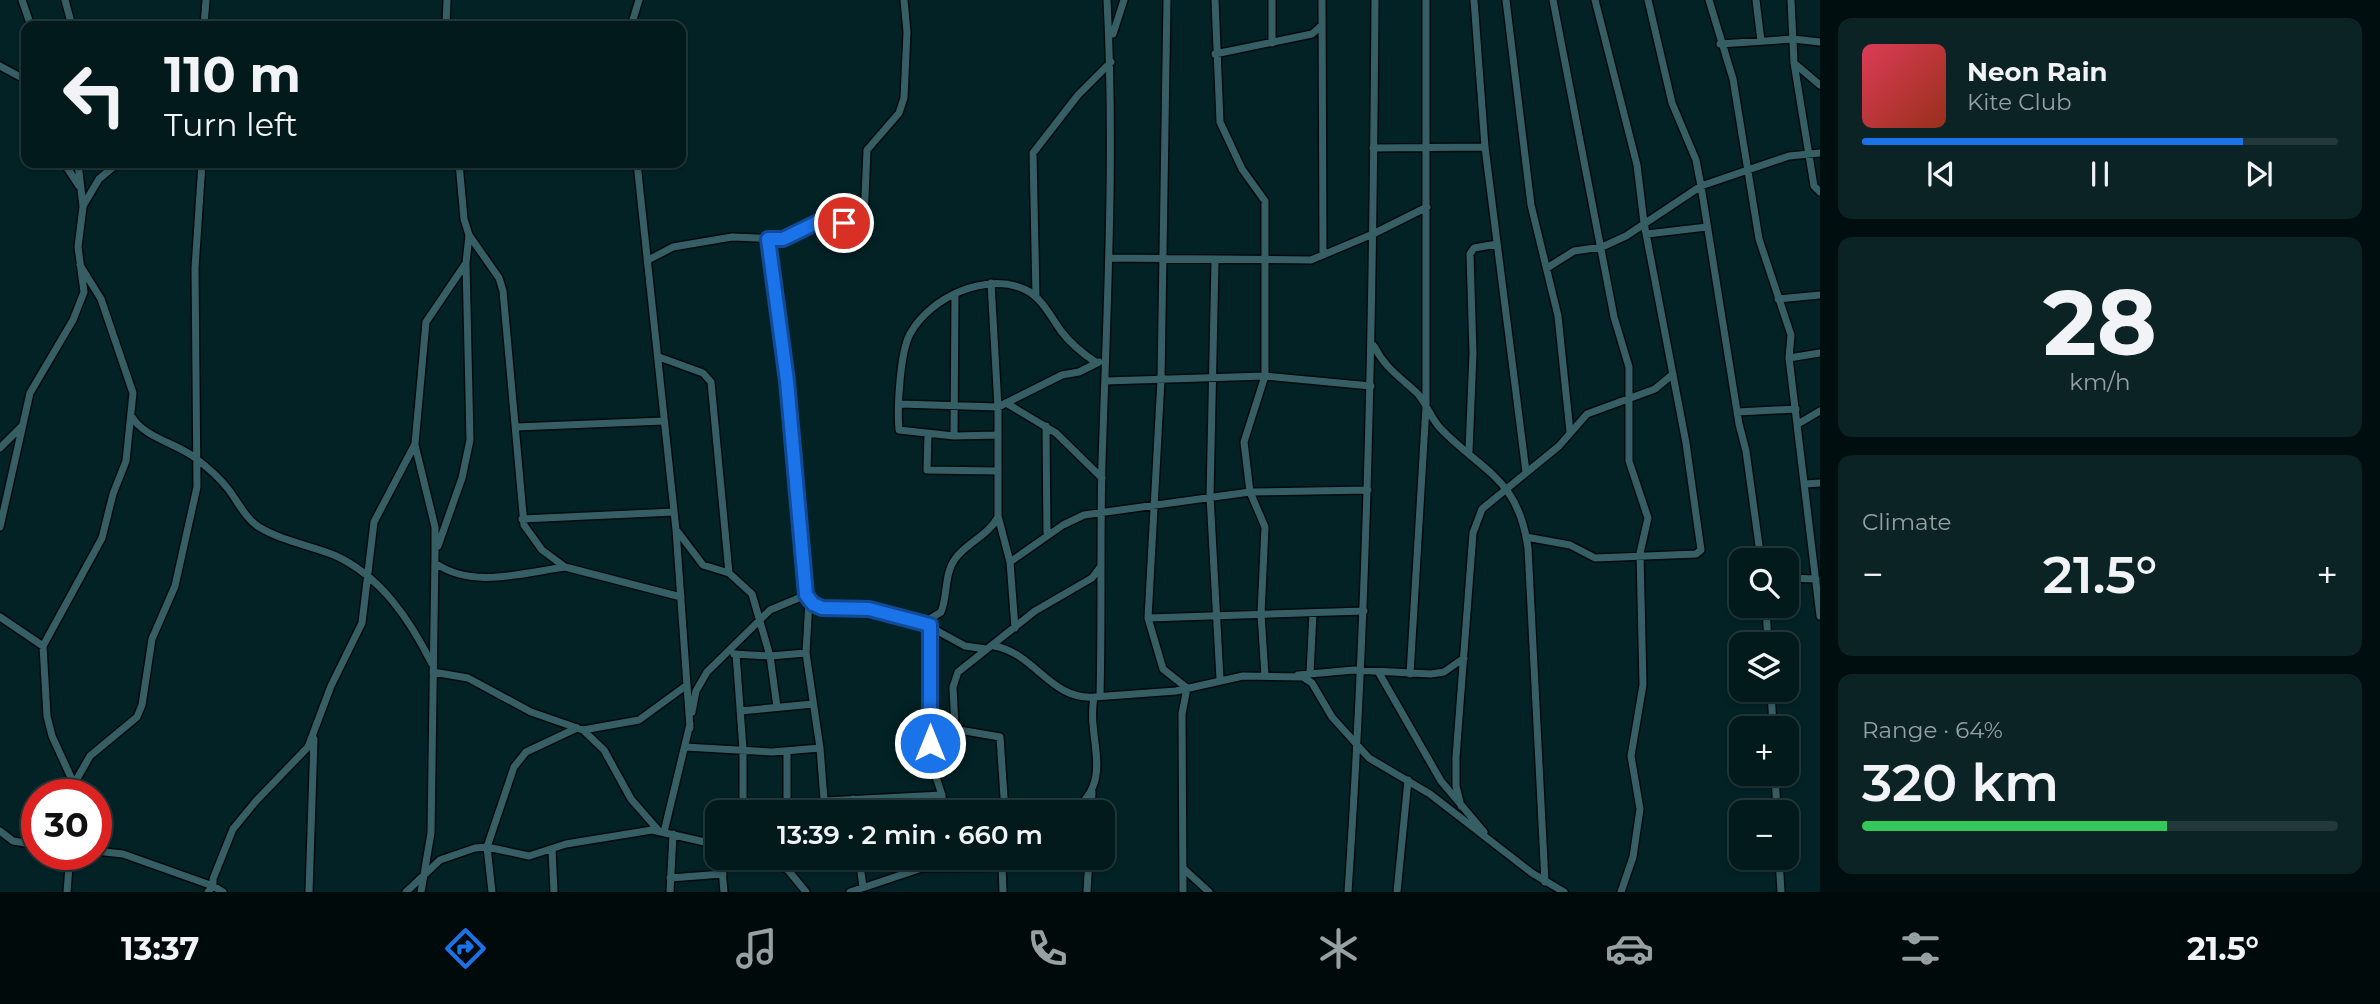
<!DOCTYPE html>
<html lang="en">
<head>
<meta charset="utf-8">
<style>
	body { margin:0; font-family:Montserrat,sans-serif; background:#0c2325; color:#f1f3f6; height:100vh; display:flex; flex-direction:column; font-size:26px; white-space:nowrap }
	* { box-sizing:border-box; margin:0 }
	p { font-size:23px; color:#96a1a3 }
	.icon { flex:none; width:38px; height:38px; fill:none; stroke:currentColor; stroke-width:2; stroke-linecap:round; stroke-linejoin:round }
	.map { position:relative; flex:1; overflow:hidden }
	.sheet { display:flex; flex-direction:column; gap:18px; padding:18px; background:#010e0f; width:560px }
	.sheet>* { flex:none }
	.hud { position:absolute; left:21px; top:21px; width:665px; height:147px; border-radius:14px; box-shadow:0 2px 5px #0004,0 0 0 2px #23383b; background:#021a1c; color:#f1f3f6; overflow:hidden }
	.controls { position:absolute; left:1729px; top:548px; display:grid; gap:14px }
	.controls a { display:grid; place-items:center; width:70px; height:70px; border-radius:14px; background:#021a1c; box-shadow:0 2px 5px #0004,0 0 0 2px #23383b; font-size:35px }
	.speed { position:absolute; left:21px; top:779px; display:flex; gap:14px; font-size:35px; font-weight:700; text-align:center }
	.speed>* { display:grid; place-content:center; width:91px; height:91px; border-radius:50%; background:#021a1c; box-shadow:0 2px 5px #0004,0 0 0 2px #23383b; line-height:1 }
	.speed .limit { border:10px solid #d22; background:#fff; color:#111 }
	.pin { position:absolute; display:grid; place-items:center; width:60px; height:60px; color:#fff; margin:-30px; border:4px solid #fff; border-radius:50%; box-shadow:0 2px 7px #0007 }
	.me { position:absolute; width:77px; margin:-38px; rotate:0deg; stroke-linejoin:round; filter:drop-shadow(0 0 5px #0008) }
	.turn { display:flex; align-items:center; gap:24px; height:147px; padding:0 28px; font-size:32px }
	.turn .icon { width:91px; height:91px; stroke-width:2.5 }
	.turn b { display:block; font-size:49px; line-height:60px }
	.big { font-size:52px; font-weight:600; line-height:1.1 }
	.sheet .card { flex:1; display:flex; flex-direction:column; justify-content:center; gap:10px; min-width:0; padding:0 24px; border-radius:14px; background:#0c2325 }
	.sheet .dial { align-items:center; gap:0 }
	.dial b { font-size:91px; line-height:1 }
	.song { display:flex; align-items:center; gap:21px }
	.cover { width:84px; height:84px; border-radius:10px; background:linear-gradient(135deg,hsl(350 70% 55%),hsl(10 70% 35%)) }
	.played { height:7px; border-radius:4px; background:linear-gradient(90deg,#1a73e8 80%,#23383b 80%) }
	.keys { display:flex; justify-content:space-around; direction:ltr }
	.heat { display:flex; justify-content:space-between; align-items:center; font-size:38px; direction:ltr }
	.charge { height:10px; border-radius:5px; background:linear-gradient(90deg,#34c759 64%,#23383b 0) }
	.trip { position:absolute; left:705px; top:800px; width:410px; height:70px; border-radius:14px; background:#021a1c; box-shadow:0 2px 5px #0004,0 0 0 2px #23383b; font-weight:600; line-height:70px; text-align:center }
	.tab-bar { display:flex; height:112px; justify-content:space-around; align-items:center; background:#010a0b; color:#96a1a3 }
	.tab-bar .icon { width:49px; height:49px }
	.tab-bar .active { color:#1a73e8 }
	.tab-bar b { font-size:32px; color:#f1f3f6 }
	main { display:flex; flex:1; min-height:0 }
	.map>svg:first-child { display:block }
	.lines { fill:none; stroke-linecap:round; stroke-linejoin:round }
	.minor-casing { stroke:#000a0d; stroke-width:10 }
	.minor { stroke:#355f64; stroke-width:7 }
	.route-casing { stroke:#114b97; stroke-width:18 }
	.route { stroke:#1a73e8; stroke-width:12 }
</style>
</head>
<body>
<main>
<div class="map">
<svg width="1820" height="892" viewBox="0 0 1820 892">
	<rect width="100%" height="100%" fill="#022226"/>
	<g class="lines">
		<g class="minor-casing">
			<path id="minor" d="M22,0L31,26
				M65,0L72,26
				M1167,0L1161,380L1148,618L1163,669L1187,688L1182,714L1183,892
				M1215,0L1220,122L1242,169L1265,201V376L1244,442L1250,492L1265,527L1261,614L1265,676
				M1272,0V43
				M1322,0L1323,255
				M1474,0L1485,147L1526,472
				M1506,0L1531,205L1558,316L1570,432
				M1553,0L1614,317L1629,367V461L1648,518L1640,553L1643,685L1631,756L1640,809L1633,857L1621,892
				M1648,0L1672,103L1696,160L1701,186L1739,424L1746,451L1761,560
				M1709,0L1733,79L1759,239L1791,335L1789,358L1820,616
				M1756,0L1761,41
				M1791,0L1794,63L1814,186L1820,192
				M204,26L206,0
				M446,26L447,0
				M631,26L639,0
				M1113,34L1124,0
				M1720,44L1793,39L1820,42
				M1215,54L1312,34L1322,25
				M1794,63L1820,85
				M0,66L26,80
				M1373,148L1485,147
				M64,163L79,186
				M637,163L676,530L690,728
				M83,206L99,179L118,163
				M1647,234L1707,227
				M469,235L499,278L503,291L524,525L542,550L565,567L681,597
				M768,239L787,381L809,600L806,653L820,748L825,812
				M1111,258L1311,260L1373,234L1427,207
				M650,259L673,247L732,237L783,239L818,222L860,225L864,221L867,150L899,113L904,98L907,32L904,0
				M1215,261L1210,496L1220,679
				M1547,268L1574,251L1602,247L1626,236L1701,186L1789,156L1820,153
				M991,283L998,407V516L1010,562L1015,628
				M1036,296L1033,153L1078,95L1111,62
				M1778,299L1820,295
				M1374,346C1385,368 1400,377 1417,393C1427,404 1431,419 1441,429C1484,473 1518,478 1528,548L1545,882
				M659,357L703,373L711,382L729,573
				M1789,358L1820,353
				M1105,381L1265,376L1371,386
				M1006,403L1056,433L1102,478
				M900,404L998,407L1062,375L1079,372L1099,362
				M1737,412L1796,409
				M132,417C144,437 175,443 194,457C206,466 220,478 229,490C238,502 246,519 259,527C282,541 309,545 334,555C381,576 410,620 432,664
				M1798,424L1820,411
				M1046,426L1047,536
				M516,427L664,421
				M928,434L927,470L997,471
				M998,435L954,436L899,430C897,409 900,352 910,334C930,297 987,271 1026,290C1042,298 1051,317 1061,331C1071,344 1083,354 1097,363
				M954,436L955,295
				M415,445L435,527V554L431,833L421,892
				M0,448L22,426
				M1469,451L1473,353L1470,254L1474,248L1497,244
				M1806,484L1820,483
				M522,519L674,512
				M0,527L30,393L73,320L84,292L78,247L83,207L78,163
				M678,532L703,565L729,573L752,594L770,656L777,707
				M1526,537L1570,545L1595,558L1696,554L1701,550L1686,443L1644,223L1637,165L1595,0
				M438,546L462,478L470,440L466,263
				M1010,562L1063,525L1084,515L1250,492L1368,490
				M435,563C472,589 522,573 565,567
				M1787,578L1816,579
				M809,600L823,608L869,609L923,623L965,646L986,649
				M1766,606L1768,644
				M0,617L43,646
				M1148,618L1364,611
				M923,623L941,612C948,595 944,574 955,559C967,542 988,536 998,517
				M930,625L931,762L942,795L943,812
				M994,646C1035,653 1050,700 1094,697
				M734,654L770,656L806,653
				M736,654L743,749V812
				M433,672L468,678L531,712L583,730L604,750L631,799L659,831
				M1310,673L1313,613
				M1379,673L1441,781L1484,832
				M1410,674L1426,407V0
				M1298,675L1354,670L1431,674L1444,672L1464,658
				M1771,690L1773,728
				M1100,695C1102,617 1100,540 1102,462C1107,307 1115,154 1107,0
				M740,711L813,704
				M692,712L696,691L707,672L770,610L806,595
				M930,725L1000,737L1005,812
				M955,728L953,687L958,672L1035,611L1092,578L1101,566
				M583,730L639,720L687,685
				M685,747L772,752L820,748
				M787,751V812
				M1775,774L1777,812
				M74,784L90,756L137,717L142,705L152,639L175,586L197,487L195,268L202,163
				M74,794V784L52,736L47,716L43,646L102,538L113,494L126,461L133,393L101,299L80,265
				M853,799L854,812
				M825,801L942,795
				M1461,806L1456,786V757L1473,533L1482,509L1559,446L1587,414L1655,389L1673,374
				M1073,812C1116,777 1086,742 1094,697L1176,691L1243,676L1303,677L1312,683L1332,717L1369,758L1430,794L1532,873L1564,892
				M1091,812L1092,792
				M0,831L13,841L37,845
				M664,832L690,724
				M552,849L554,892
				M96,851L123,854L213,886L208,892
				M721,858L724,892
				M766,858L788,870L806,892
				M788,858V870
				M859,858L863,887
				M1779,858L1781,892
				M1002,865L1003,892
				M1184,869L1209,892
				M670,878L723,874
				M67,892L70,854
				M223,892L213,886V879L233,829L256,801L308,747L331,686L362,623L374,522L415,444L426,322L466,263L469,235L464,219L459,163
				M309,892L314,739
				M406,892L440,860L475,848L487,847L529,856L566,844L652,830L718,845
				M492,892L487,847L514,767L526,752L577,728
				M670,892L673,834
				M850,892L922,868L996,867L1011,858
				M1087,892L1089,858
				M1348,892C1368,595 1373,298 1375,0
				M1397,892L1408,780"/>
		</g>
		<use href="#minor" class="minor"/>
	</g>
	<g class="lines">
		<g class="route-casing">
			<path id="route" d="M844,223L818,222L783,239H768L787,381L806,595L813,604L822,608L869,609L930,625V743"/>
		</g>
		<use href="#route" class="route"/>
	</g>
</svg>
<div class="controls">
<a><svg class="icon" aria-label="search" viewBox="0 0 24 24"><circle cx="10" cy="10" r="6"/><path d="M15 15l6 6"/></svg></a>
<a><svg class="icon" aria-label="layers" viewBox="0 0 24 24"><path d="M12 4l9 5-9 5-9-5zM3 14l9 5 9-5"/></svg></a>
<a>+</a>
<a>−</a>
</div>
<div class="speed"><div class="limit">30</div></div>
<div class="pin" style="left:844px;top:223px;background:#d93025"><svg class="icon" aria-label="arrive" viewBox="0 0 24 24"><path d="M6 21V4h12l-3 4 3 4H6"/></svg></div>
<svg class="me" style="left:930px;top:743px" viewBox="-20 -20 40 40"><circle r="17" fill="#1a73e8" stroke="#fff" stroke-width="3"/><path d="M0-11L8 9 0 5-8 9z" fill="#fff"/></svg>
<div class="trip">13:39 · 2 min · 660 m</div>
<div class="hud">
<div class="turn"><svg class="icon" aria-label="left" viewBox="0 0 24 24"><path d="M17 20v-9H6M10 6l-5 5 5 5"/></svg><div><b>110 m</b>Turn left</div></div>
</div>
</div>
<section class="sheet">
<div class="card">
<div class="song"><i class="cover"></i><div><b>Neon Rain</b><p>Kite Club</p></div></div>
<div class="played"></div>
<div class="keys"><svg class="icon" aria-label="previous" viewBox="0 0 24 24"><path d="M18 5L8 12l10 7zM5 5v14"/></svg><svg class="icon" aria-label="pause" viewBox="0 0 24 24"><path d="M8 5v14M16 5v14"/></svg><svg class="icon" aria-label="next" viewBox="0 0 24 24"><path d="M6 5l10 7-10 7zM19 5v14"/></svg></div>
</div>
<div class="card dial"><b>28</b><p>km/h</p></div>
<div class="card"><p>Climate</p>
<div class="heat"><a>−</a><b class="big">21.5°</b><a>+</a></div>
</div>
<div class="card"><p>Range · 64%</p><b class="big">320 km</b><div class="charge"></div></div>
</section>
</main>
<nav class="tab-bar">
<b>13:37</b>
<svg class="icon active" aria-label="directions" viewBox="0 0 24 24"><path d="M12 3l9 9-9 9-9-9zM9 14v-3h6M13 9l2 2-2 2"/></svg>
<svg class="icon" aria-label="music" viewBox="0 0 24 24"><path d="M9 18V5l10-2v13"/><circle cx="6" cy="18" r="3"/><circle cx="16" cy="16" r="3"/></svg>
<svg class="icon" aria-label="phone" viewBox="0 0 24 24"><path d="M5 4h4l2 5-3 2q2 4 5 5l2-3 5 2v4C11 20 4 13 5 4z"/></svg>
<svg class="icon" aria-label="climate" viewBox="0 0 24 24"><path d="M12 3v18M4 7l16 10M4 17L20 7"/></svg>
<svg class="icon" aria-label="car" viewBox="0 0 24 24"><path d="M5 17H2v-5l4-1 3-4h7l3 4 3 1v5h-3M9 17h6M6 11h13"/><circle cx="7" cy="17" r="2"/><circle cx="17" cy="17" r="2"/></svg>
<svg class="icon" aria-label="filters" viewBox="0 0 24 24"><path d="M4 7h16M4 17h16"/><circle cx="9" cy="7" r="2"/><circle cx="15" cy="17" r="2"/></svg>
<b>21.5°</b>
</nav>
</body>
</html>
